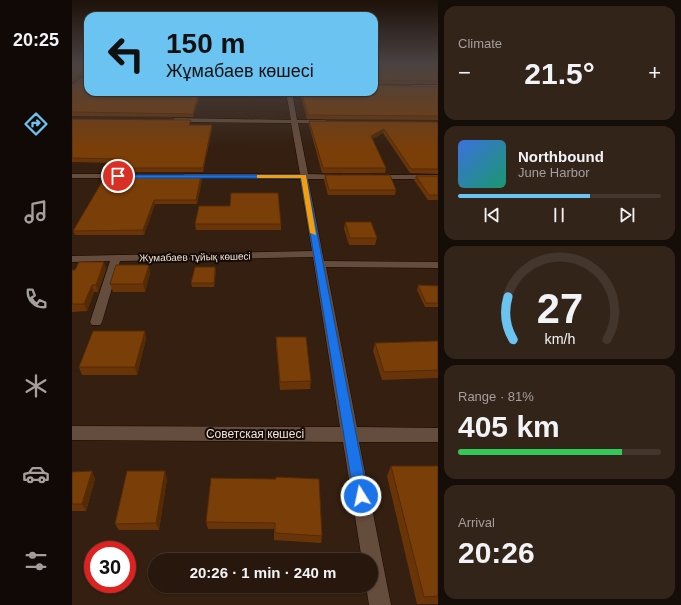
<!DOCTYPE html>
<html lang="en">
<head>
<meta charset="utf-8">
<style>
	body { margin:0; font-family:Helvetica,sans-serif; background:#33241a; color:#f1f3f6; height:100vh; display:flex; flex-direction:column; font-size:15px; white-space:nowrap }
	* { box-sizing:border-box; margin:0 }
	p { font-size:13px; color:#a49f9d }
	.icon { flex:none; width:22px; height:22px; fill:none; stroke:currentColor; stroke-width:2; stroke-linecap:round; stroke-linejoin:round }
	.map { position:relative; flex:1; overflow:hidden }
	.side { display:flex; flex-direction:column; gap:6px; padding:6px; background:#150d07; width:243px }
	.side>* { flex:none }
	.guide { position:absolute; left:12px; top:12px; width:294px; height:84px; border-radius:12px; box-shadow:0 1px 3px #0004,0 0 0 1px #43362d; background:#6bc3f2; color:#111; overflow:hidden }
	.speed { position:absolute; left:12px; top:541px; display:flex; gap:8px; font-size:20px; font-weight:700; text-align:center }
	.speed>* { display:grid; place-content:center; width:52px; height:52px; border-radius:50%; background:#27170c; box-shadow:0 1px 3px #0004,0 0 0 1px #43362d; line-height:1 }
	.speed .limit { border:6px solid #d22; background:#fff; color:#111 }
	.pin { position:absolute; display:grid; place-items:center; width:34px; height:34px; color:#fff; margin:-17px; border:2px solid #fff; border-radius:50%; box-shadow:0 1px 4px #0007 }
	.me { position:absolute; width:44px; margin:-22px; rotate:350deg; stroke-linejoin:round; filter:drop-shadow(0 0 3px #0008) }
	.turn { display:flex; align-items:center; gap:14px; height:84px; padding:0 16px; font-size:18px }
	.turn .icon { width:52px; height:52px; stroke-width:2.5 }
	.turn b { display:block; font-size:28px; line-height:34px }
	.big { font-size:30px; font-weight:600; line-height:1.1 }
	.side .widget { flex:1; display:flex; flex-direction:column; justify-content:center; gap:6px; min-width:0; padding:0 14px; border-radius:12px; background:#33241a }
	.side .dial { align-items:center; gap:0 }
	.dial svg { height:104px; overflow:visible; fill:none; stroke:#43362d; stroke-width:7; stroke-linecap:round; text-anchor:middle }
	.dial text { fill:#f1f3f6; stroke:none }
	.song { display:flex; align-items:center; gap:12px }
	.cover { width:48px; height:48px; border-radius:6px; background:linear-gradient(135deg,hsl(220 70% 55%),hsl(160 70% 35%)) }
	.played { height:4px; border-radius:2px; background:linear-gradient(90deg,#6bc3f2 65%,#43362d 65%) }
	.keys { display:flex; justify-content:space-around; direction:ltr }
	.heat { display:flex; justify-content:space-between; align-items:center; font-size:22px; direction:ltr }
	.charge { height:6px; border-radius:3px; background:linear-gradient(90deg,#34c759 81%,#43362d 0) }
	.trip { position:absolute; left:76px; top:553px; width:230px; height:40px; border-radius:20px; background:#27170c; box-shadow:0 1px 3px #0004,0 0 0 1px #43362d; font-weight:600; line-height:40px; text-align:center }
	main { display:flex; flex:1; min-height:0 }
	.tab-bar { display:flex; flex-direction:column; width:72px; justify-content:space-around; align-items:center; background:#100905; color:#a49f9d }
	.tab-bar .icon { width:28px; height:28px }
	.tab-bar .active { color:#6bc3f2 }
	.tab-bar b { font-size:18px; color:#f1f3f6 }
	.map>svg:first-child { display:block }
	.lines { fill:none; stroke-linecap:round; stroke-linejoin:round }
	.minor-casing { stroke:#1a0800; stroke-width:1 }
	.minor { fill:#654d3d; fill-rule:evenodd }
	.wall { fill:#693508 }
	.shaded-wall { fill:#552b06 }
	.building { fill:#7a3e09; stroke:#552b06 }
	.route { fill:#1a73e8; stroke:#114b97 }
	.slow { fill:#f59e0b }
	.labels { text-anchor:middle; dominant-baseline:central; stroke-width:4; stroke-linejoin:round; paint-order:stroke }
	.street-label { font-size:10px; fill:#f0e1d8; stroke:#140b06 }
	.near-street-label { font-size:12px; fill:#f0e1d8; stroke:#140b06 }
</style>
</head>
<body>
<main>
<nav class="tab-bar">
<b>20:25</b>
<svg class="icon active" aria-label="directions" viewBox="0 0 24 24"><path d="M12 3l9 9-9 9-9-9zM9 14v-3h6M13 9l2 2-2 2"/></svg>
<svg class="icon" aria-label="music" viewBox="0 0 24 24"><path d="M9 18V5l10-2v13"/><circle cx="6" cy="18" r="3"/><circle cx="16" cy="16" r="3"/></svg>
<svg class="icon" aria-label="phone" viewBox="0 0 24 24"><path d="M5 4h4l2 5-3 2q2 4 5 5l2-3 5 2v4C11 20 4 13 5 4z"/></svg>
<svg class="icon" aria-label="climate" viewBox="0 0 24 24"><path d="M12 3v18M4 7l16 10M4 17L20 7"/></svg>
<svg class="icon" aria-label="car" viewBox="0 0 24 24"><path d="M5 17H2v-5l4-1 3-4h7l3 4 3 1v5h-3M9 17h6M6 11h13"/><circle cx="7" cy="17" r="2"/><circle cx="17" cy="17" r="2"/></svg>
<svg class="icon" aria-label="filters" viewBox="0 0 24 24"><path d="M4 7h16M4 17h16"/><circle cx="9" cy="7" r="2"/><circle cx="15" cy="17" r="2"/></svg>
</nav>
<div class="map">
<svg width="366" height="605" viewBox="0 0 366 605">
	<rect width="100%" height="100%" fill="#341f10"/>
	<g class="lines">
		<g class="minor-casing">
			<path id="minor" d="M16,73V76L0,89V85Z
				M339,85H366V89L337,88Z
				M214,92H220L225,120H253L256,122L253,124L226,123L236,174L269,175L273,177L269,179H236L252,261L366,262V268L254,267L285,427L366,428V442H287L319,605H297L294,586H299V560H290L271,442L0,440V426L268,427L241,257L48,261L30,322L28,325H20L18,322L38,261L0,262V256L240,251L228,179L113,178L109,176L113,174H228L219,123L103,122L100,120L103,118L219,120Z
				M0,174H49L53,176L49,178H0Z
				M300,175H366V179H303L299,177Z"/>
		</g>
		<use href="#minor" class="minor"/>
	</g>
	<path class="wall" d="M302,64H366V84H302Z
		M303,85L366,87V120L235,119L228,92H302Z
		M0,87L16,92H147V94L128,95L121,117L0,116Z
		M0,119L119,124L118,125H140V129L131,172H39L38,168L42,163L0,162Z
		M237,121L366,122V174L338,173L311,133L300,139L314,168L313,173H250L237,125Z
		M253,175L324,190L323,195H256L252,180Z
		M129,176L130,180L125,204H83L72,235H3L1,231Z
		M344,176H366V200H356L342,180Z
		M273,222L305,238L303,245H277L272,229Z
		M123,224H209V230H124Z
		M143,267L144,271L142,287H120L119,283Z
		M34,269L26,292H22L15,311L0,312V270Z
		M78,273L73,292H41L38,284Z
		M346,285L366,286V307H353L345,290Z
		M73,331L74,339L65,375H10L7,367Z
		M204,337L239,381L238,389L208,390L204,345Z
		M366,341V378L310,380L301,351L303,343Z
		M319,466H366V604H345L315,476Z
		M20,471L23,479L14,511H0V472Z
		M95,479L87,530H47L43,524Z
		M204,479L250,536L249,543L202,540V529H136L134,522Z"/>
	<path class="shaded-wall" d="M14,69L15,72L0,83V79Z
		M128,92V95L121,117V114Z
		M140,125V129L131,172V168Z
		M312,129L311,133L298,140L299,136Z
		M129,176L130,180L125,204L124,200Z
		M82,200L83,204L72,235L71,230Z
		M32,262L34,269L26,292L24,285Z
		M77,265L78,273L73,292L71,284Z
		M143,267L144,271L142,287V283Z
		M20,285L22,292L15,311L12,304Z
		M73,331L74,339L65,375L63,367Z
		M20,471L23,479L14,511L10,504Z
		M93,471L95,479L87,530L84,523Z"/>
	<path class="building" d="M8,64H16V69H14L0,79V65Z
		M302,64H366V81L303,80L302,81Z
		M16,74V92H127L121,114L0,112V87Z
		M302,84L303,85L366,87V116L236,115L229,92H302Z
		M0,119L119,120L117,125H140L131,168H38L44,159L0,158Z
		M237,121L366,122V169H339L312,129L299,136L314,168H251Z
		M34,175L129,176L124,200H82L71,230L1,231Z
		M253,175H318L324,190H257Z
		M344,176H366V195H357Z
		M159,193H206L209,224H123L127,206H158Z
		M273,222H299L305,238H278Z
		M7,262H32L24,285H20L12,304H0V270H3Z
		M44,265H77L71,284H38Z
		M123,267H143L142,283H119Z
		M346,285L366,286V303H354Z
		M21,331H73L63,367H7Z
		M204,337H234L239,381L208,382Z
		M366,341V370L312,372L303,343Z
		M319,466H366V596L352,597Z
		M20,471L10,504H0V472Z
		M55,471H93L84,523L43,524Z
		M204,477L247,479L250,536L203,533V523L134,522L139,478L204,479Z"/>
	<linearGradient id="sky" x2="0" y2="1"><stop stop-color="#1d1109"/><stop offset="0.43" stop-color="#4a4242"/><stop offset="1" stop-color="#4a4242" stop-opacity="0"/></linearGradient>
	<rect width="366" height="148" fill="url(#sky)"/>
	<path class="route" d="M44,175H234L296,496L294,501L289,503L284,501L282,496L229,178H44Z"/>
	<path class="slow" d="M185,175H234L244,235L238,233L229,178H185Z"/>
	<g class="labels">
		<g class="street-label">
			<text transform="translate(123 257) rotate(-1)">Жумабаев тұйық көшесі</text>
		</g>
		<g class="near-street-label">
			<text x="183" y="434">Советская көшесі</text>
		</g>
	</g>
</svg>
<div class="speed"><div class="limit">30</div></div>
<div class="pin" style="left:46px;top:176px;background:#d93025"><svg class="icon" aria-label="arrive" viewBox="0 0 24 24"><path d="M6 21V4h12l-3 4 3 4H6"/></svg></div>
<svg class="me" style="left:289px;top:496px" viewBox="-20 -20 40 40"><circle r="17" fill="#1a73e8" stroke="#fff" stroke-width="3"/><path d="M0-11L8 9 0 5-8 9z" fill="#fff"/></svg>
<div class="trip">20:26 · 1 min · 240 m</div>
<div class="guide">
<div class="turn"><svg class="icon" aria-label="left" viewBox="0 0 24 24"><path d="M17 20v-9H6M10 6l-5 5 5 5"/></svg><div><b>150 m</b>Жұмабаев көшесі</div></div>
</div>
</div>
<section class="side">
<div class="widget"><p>Climate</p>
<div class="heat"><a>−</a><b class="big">21.5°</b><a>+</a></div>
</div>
<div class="widget">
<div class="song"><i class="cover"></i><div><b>Northbound</b><p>June Harbor</p></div></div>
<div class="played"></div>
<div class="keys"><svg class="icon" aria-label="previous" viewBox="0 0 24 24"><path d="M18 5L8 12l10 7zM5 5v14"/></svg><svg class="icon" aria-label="pause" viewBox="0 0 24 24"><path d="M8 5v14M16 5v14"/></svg><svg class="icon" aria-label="next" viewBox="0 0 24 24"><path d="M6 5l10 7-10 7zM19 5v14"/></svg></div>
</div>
<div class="widget dial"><svg viewBox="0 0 100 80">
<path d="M14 69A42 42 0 1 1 86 69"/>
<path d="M14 69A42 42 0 0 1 10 36" stroke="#6bc3f2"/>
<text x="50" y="56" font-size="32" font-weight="700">27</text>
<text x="50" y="72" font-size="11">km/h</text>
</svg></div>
<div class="widget"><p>Range · 81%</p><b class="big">405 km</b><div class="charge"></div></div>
<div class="widget"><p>Arrival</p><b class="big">20:26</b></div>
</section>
</main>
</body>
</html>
